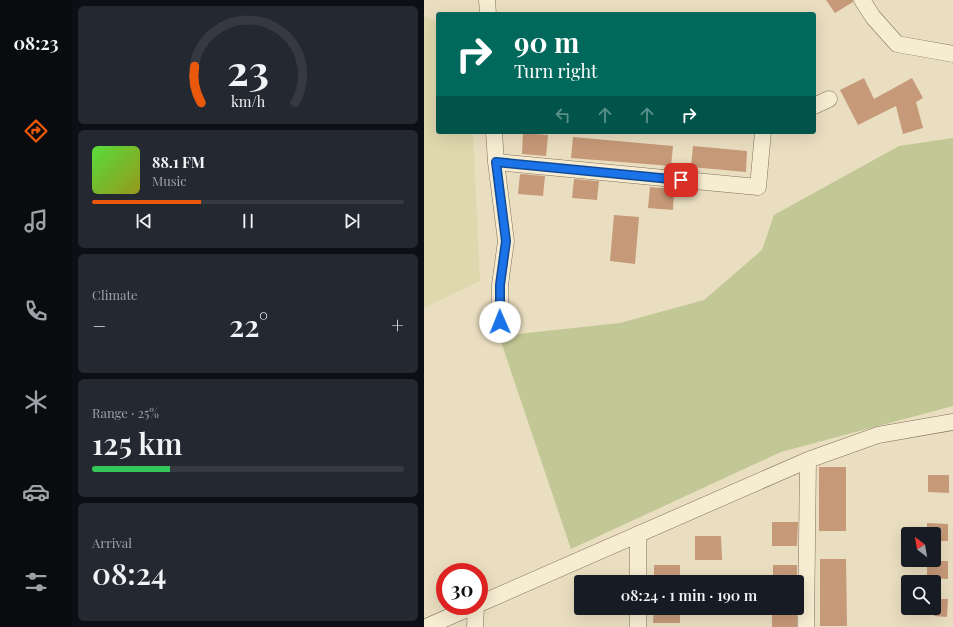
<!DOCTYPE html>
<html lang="en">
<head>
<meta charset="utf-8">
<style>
	body { margin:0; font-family:"Playfair Display",serif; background:#242831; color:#f1f3f6; height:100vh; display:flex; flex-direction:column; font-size:15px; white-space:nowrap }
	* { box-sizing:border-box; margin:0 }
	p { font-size:13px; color:#9ea1a6 }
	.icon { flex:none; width:22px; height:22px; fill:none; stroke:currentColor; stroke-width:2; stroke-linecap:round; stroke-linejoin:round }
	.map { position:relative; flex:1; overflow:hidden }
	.details { display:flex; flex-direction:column; gap:6px; padding:6px; background:#0d0f14; width:352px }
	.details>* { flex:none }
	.banner { position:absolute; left:12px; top:12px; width:380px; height:122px; border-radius:4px; box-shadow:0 4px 16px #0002; background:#00695c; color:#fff; overflow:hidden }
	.needle { width:26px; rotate:329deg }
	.controls { position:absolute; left:477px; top:527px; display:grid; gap:8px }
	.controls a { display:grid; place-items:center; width:40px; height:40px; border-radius:4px; background:#171b24; box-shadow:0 4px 16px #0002; font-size:20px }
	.speed { position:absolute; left:12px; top:563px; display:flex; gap:8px; font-size:20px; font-weight:700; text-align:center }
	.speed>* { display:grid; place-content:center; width:52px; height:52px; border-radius:50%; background:#171b24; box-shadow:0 4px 16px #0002; line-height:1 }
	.speed .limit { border:6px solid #d22; background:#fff; color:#111 }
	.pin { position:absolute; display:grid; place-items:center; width:34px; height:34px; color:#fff; margin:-17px; border-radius:8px; box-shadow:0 2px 6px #0006 }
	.me { position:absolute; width:44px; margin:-22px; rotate:359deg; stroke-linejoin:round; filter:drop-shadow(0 0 3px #0008) }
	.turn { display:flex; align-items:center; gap:14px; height:84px; padding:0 12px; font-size:18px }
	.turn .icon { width:52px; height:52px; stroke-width:2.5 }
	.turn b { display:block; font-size:28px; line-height:34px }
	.lanes { display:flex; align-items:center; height:38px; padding:0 12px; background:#0003; justify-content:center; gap:20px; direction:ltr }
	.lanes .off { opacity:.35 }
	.big { font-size:30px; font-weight:600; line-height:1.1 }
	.details .tile { flex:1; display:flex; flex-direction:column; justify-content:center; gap:6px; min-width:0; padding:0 14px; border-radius:6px; background:#242831 }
	.details .dial { align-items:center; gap:0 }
	.dial svg { height:104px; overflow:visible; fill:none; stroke:#363941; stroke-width:7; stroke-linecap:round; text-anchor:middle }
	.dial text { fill:#f1f3f6; stroke:none }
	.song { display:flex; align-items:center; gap:12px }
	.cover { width:48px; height:48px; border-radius:6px; background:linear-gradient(135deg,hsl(110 70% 55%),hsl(60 70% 35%)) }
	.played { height:4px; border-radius:2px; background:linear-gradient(90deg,#ea580c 35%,#363941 35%) }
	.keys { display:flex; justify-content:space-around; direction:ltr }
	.heat { display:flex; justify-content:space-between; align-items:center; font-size:22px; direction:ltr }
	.charge { height:6px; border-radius:3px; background:linear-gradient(90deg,#34c759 25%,#363941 0) }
	.trip { position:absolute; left:150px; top:575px; width:230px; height:40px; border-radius:4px; background:#171b24; box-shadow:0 4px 16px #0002; font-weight:600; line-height:40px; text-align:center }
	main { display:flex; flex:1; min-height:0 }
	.dock { display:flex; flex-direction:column; width:72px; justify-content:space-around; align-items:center; background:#090b0e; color:#9ea1a6 }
	.dock .icon { width:28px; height:28px }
	.dock .on { color:#ea580c }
	.dock b { font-size:18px; color:#f1f3f6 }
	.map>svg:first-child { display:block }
	.farmland { fill:#dfd8ae }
	.green { fill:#c1c795 }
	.building { fill:#c69978 }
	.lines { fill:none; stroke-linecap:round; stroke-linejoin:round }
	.minor-casing { stroke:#826f59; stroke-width:17 }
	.minor { stroke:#f6ecd2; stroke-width:16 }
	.route-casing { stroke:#114b97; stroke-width:10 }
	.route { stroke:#1a73e8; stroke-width:7 }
</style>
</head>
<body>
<main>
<nav class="dock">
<b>08:23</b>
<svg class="icon on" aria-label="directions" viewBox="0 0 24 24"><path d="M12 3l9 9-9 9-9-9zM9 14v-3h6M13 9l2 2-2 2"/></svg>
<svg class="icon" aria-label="music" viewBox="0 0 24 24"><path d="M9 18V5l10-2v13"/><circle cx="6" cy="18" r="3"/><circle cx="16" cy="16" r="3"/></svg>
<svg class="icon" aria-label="phone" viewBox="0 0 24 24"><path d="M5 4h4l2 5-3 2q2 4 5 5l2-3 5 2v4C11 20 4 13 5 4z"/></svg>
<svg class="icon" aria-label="climate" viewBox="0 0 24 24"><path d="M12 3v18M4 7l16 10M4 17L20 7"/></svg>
<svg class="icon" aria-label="car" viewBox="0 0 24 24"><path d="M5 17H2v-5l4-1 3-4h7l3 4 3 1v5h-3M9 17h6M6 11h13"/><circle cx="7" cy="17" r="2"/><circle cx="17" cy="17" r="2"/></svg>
<svg class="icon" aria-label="filters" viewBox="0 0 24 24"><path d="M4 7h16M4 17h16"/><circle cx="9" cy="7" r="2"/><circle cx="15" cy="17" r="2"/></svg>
</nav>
<section class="details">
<div class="tile dial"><svg viewBox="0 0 100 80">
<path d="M14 69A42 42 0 1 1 86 69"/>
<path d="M14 69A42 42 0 0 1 9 41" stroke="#ea580c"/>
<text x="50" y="56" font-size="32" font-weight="700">23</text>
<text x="50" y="72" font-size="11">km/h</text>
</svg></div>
<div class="tile">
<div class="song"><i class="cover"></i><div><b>88.1 FM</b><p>Music</p></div></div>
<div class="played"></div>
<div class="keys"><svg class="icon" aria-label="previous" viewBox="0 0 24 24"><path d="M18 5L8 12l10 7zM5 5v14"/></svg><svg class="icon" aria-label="pause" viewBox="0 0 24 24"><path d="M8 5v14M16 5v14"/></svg><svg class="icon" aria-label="next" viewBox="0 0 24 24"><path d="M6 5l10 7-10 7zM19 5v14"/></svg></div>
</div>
<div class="tile"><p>Climate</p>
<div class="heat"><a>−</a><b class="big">22°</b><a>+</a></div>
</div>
<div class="tile"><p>Range · 25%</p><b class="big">125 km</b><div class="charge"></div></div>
<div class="tile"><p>Arrival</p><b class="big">08:24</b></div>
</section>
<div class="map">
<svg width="529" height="627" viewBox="0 0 529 627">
	<rect width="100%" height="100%" fill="#eadec0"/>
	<path class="farmland" d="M0,16L14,22V132H49L56,281L0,308Z"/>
	<path class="green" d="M529,138V406L357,452L147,549L75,336L196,323L280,300L338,250L350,215L475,146Z"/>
	<path class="building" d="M402,0H429V2L411,13Z
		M440,78L450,99L488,78L499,98L492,102L499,128L479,134L472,106L434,125L416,90Z
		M99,133L124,135L122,156L98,154Z
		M149,137L249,146L247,166L147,158Z
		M269,146L323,151L322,172L267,167Z
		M96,174L121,176L119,196L94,194Z
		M150,179L175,181L173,200L148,198Z
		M226,187L250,189L249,210L224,208Z
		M190,215L215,217L211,264L186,261Z
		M395,467H422V531H395Z
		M504,475H525V493L504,492Z
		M348,522H374L373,546H348Z
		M503,523L524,524V541H510V534H503Z
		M271,536H297L298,560H271Z
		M396,559H422L423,626H396Z
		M503,561H524V579L503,578Z
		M230,565H256V582H230Z
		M349,565H373V582H349Z
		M510,599H524L523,617L510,616Z
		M230,608H256V623H229Z
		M348,608H373V627H348Z"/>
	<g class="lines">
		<g class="minor-casing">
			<path id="minor" d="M63,0L64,14
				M438,0L449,17L473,44L529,54
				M390,106L405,99
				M70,132L72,162L82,241L76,285V322
				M72,162L334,187L339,132
				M214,534V582
				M55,604L384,460L454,435L529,422
				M214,608V627
				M2,627L50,606
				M51,627L52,606
				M382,627L384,460"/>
		</g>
		<use href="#minor" class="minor"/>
	</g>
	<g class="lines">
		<g class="route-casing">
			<path id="route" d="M76,322V285L82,241L72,162L257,180"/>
		</g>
		<use href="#route" class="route"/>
	</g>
</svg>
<div class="controls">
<a><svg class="needle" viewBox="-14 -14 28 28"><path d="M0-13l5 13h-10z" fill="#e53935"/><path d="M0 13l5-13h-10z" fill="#9ea1a6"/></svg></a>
<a><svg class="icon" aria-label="search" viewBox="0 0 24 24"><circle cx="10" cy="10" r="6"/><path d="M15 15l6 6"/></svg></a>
</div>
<div class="speed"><div class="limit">30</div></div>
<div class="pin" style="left:257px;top:180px;background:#d93025"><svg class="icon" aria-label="arrive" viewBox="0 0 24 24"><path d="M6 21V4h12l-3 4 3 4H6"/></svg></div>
<svg class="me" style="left:76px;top:322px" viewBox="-20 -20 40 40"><circle r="19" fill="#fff"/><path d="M0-13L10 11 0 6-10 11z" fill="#1a73e8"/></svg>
<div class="trip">08:24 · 1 min · 190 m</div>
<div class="banner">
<div class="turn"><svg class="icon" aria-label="right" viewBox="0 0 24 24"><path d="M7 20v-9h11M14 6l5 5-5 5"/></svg><div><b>90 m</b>Turn right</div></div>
<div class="lanes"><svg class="icon off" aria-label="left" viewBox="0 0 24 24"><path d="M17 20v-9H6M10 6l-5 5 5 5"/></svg><svg class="icon off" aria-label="ahead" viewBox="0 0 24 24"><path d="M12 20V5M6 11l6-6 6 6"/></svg><svg class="icon off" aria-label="ahead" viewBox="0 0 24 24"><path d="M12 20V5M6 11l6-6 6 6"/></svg><svg class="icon" aria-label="right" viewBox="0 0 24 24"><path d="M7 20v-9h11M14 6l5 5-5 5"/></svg></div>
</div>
</div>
</main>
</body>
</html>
